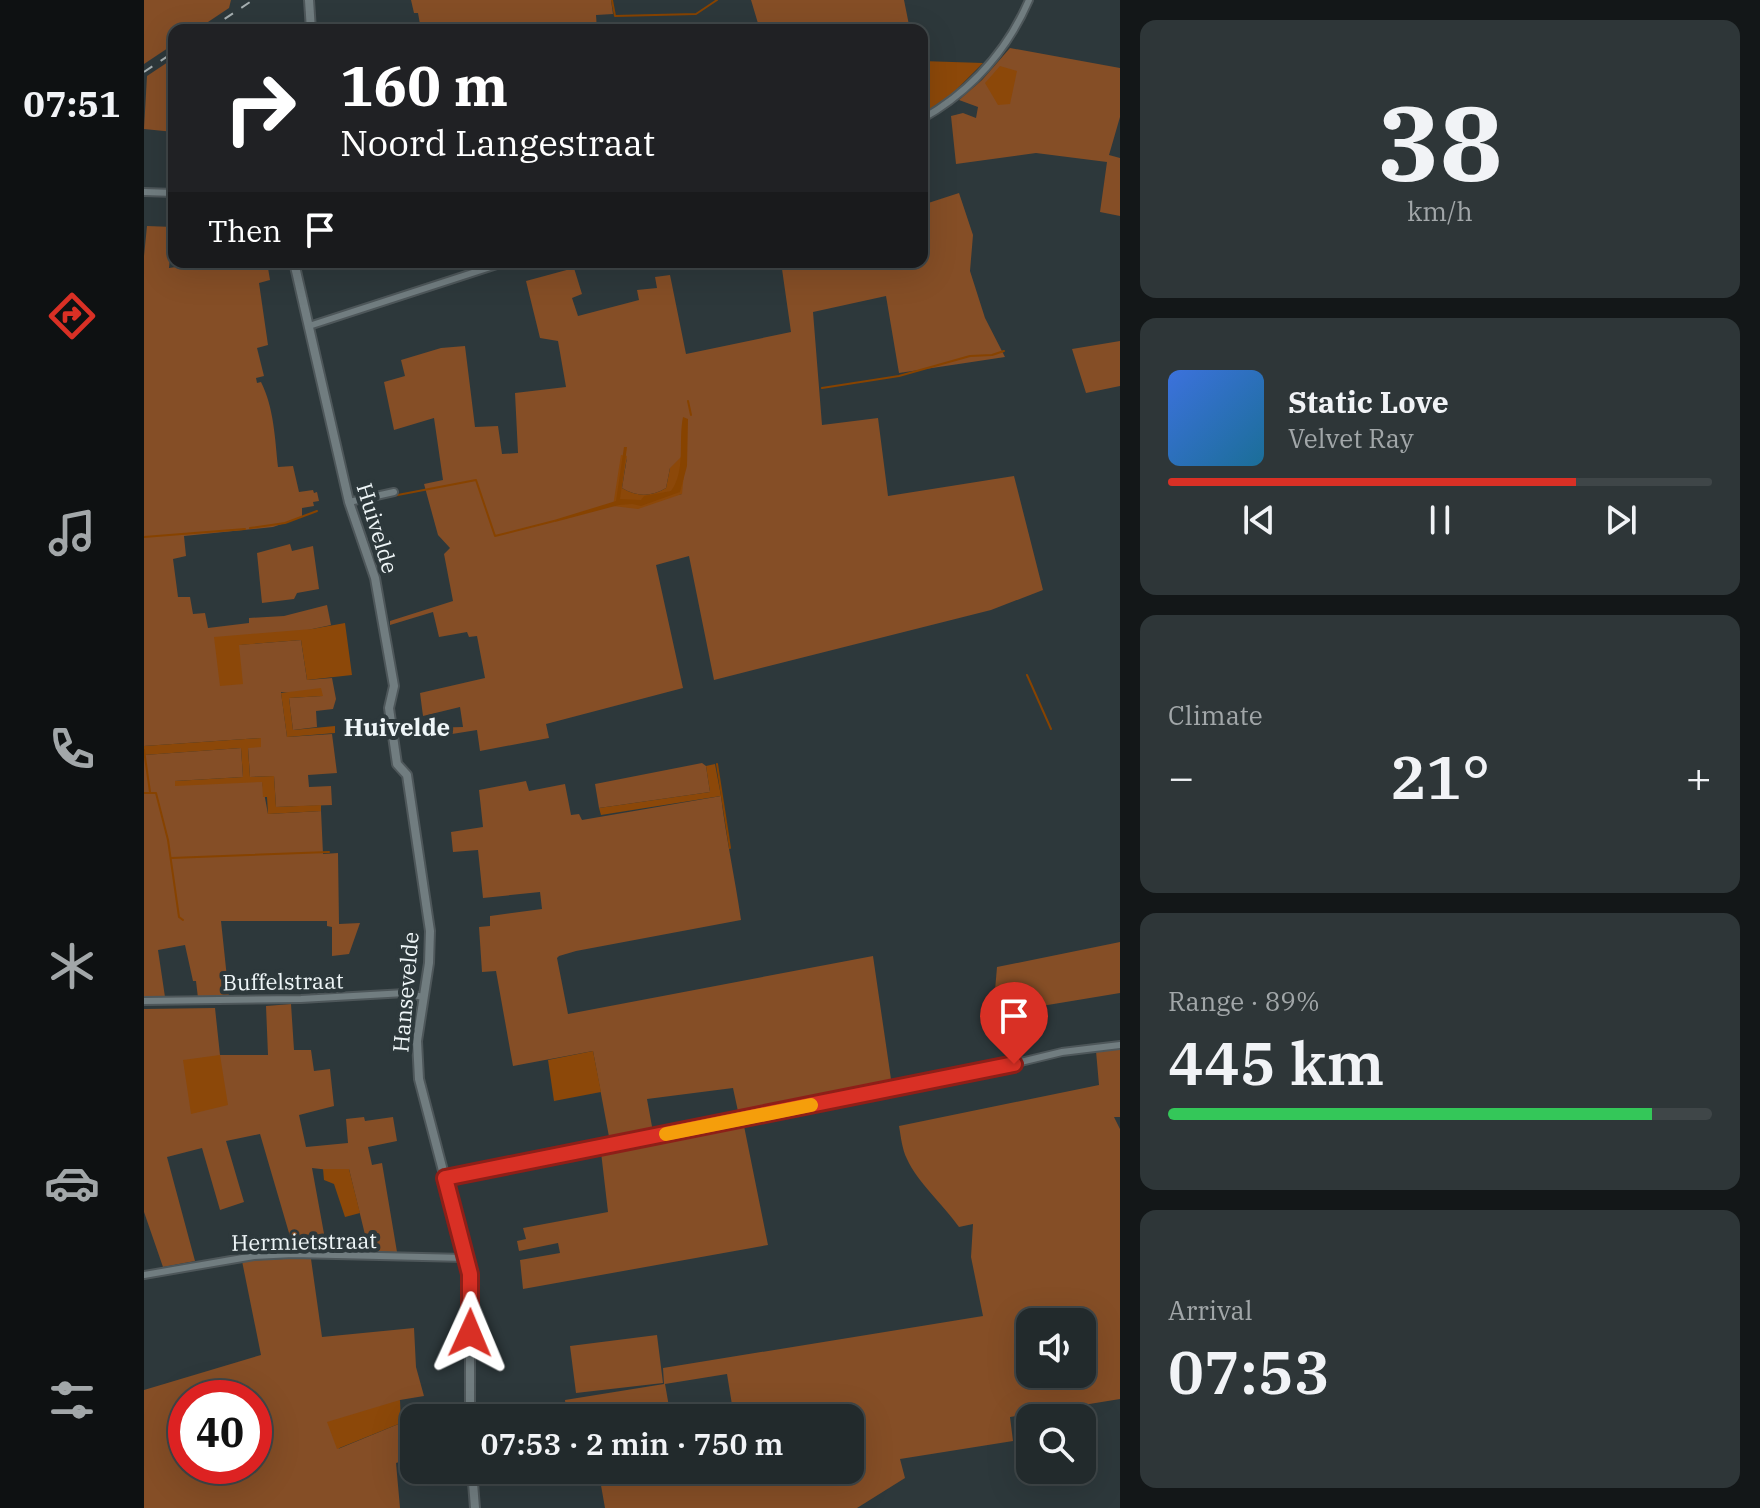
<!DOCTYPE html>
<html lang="en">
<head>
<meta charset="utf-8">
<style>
	body { margin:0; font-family:"IBM Plex Serif",serif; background:#2e3638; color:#f1f3f6; height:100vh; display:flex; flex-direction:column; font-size:30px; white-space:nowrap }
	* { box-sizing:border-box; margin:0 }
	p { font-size:26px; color:#a2a7a9 }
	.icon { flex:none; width:44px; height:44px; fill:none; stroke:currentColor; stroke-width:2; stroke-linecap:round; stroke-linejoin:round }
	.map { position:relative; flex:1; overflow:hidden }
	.sheet { display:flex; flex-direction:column; gap:20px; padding:20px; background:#131718; width:640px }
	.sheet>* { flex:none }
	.guide { position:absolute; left:24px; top:24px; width:760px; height:244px; border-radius:16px; box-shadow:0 8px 32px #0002,0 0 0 2px #3f4648; background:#202124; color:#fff; overflow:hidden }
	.fabs { position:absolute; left:872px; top:1308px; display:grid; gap:16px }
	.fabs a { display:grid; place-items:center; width:80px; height:80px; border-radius:16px; background:#222a2c; box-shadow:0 8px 32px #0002,0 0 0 2px #3f4648; font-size:40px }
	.speed { position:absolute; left:24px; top:1380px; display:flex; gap:16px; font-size:40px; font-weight:700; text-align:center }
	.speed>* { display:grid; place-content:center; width:104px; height:104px; border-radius:50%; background:#222a2c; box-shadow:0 8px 32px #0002,0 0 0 2px #3f4648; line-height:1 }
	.speed .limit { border:12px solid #d22; background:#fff; color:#111 }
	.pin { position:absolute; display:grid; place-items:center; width:68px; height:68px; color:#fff; margin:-82px -34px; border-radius:50% 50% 50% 0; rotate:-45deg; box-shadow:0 0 8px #0007 }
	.pin .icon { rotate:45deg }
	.me { position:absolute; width:88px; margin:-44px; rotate:1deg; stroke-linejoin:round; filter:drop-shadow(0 0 6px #0008) }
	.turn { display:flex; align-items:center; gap:28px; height:168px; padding:0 40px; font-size:36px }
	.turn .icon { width:104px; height:104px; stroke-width:2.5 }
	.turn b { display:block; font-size:56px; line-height:68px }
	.then { display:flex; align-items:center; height:76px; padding:0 40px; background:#0003; gap:16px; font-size:30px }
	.big { font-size:60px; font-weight:600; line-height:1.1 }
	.sheet .widget { flex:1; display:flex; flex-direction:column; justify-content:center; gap:12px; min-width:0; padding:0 28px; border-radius:16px; background:#2e3638 }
	.sheet .dial { align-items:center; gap:0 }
	.dial b { font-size:104px; line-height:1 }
	.song { display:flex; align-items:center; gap:24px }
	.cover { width:96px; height:96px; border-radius:12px; background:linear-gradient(135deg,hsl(220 70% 55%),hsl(200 70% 35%)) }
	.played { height:8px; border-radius:4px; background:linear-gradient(90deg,#d93025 75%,#3f4648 75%) }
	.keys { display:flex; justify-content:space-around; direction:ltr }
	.heat { display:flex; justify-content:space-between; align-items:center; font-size:44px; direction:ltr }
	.charge { height:12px; border-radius:6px; background:linear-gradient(90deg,#34c759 89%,#3f4648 0) }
	.trip { position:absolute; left:256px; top:1404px; width:464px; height:80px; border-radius:16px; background:#222a2c; box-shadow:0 8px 32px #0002,0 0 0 2px #3f4648; font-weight:600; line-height:80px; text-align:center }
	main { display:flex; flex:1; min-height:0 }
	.tab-bar { display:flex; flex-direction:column; width:144px; justify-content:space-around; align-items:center; background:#0e1112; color:#a2a7a9 }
	.tab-bar .icon { width:56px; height:56px }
	.tab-bar .selected { color:#d93025 }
	.tab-bar b { font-size:36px; color:#f1f3f6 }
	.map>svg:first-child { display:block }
	.green { fill:#854e26; fill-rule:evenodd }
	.forest { fill:#8c4809 }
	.water { fill:#874300 }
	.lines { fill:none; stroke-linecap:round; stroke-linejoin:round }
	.stream { stroke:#874300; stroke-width:2 }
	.minor-casing { stroke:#4e575a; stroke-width:10 }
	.tertiary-casing { stroke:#4e575a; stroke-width:12 }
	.minor { stroke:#717d80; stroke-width:6 }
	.tertiary { stroke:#717d80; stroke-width:8 }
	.rail { stroke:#a5aeb0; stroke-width:2; stroke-dasharray:10 10; stroke-linecap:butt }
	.route-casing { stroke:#8d1f18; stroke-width:20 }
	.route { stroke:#d93025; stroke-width:14 }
	.slow { stroke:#f59e0b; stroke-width:14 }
	.labels { text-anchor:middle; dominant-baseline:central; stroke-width:8; stroke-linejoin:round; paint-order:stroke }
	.street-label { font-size:22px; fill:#eff6f8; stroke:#2d383b }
	.neighbourhood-label { font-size:24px; font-weight:bold; fill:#eff6f8; stroke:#2d383b }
</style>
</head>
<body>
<main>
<nav class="tab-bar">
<b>07:51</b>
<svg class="icon selected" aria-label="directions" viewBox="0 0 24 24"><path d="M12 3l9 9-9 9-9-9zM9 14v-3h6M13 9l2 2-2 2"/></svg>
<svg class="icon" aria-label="music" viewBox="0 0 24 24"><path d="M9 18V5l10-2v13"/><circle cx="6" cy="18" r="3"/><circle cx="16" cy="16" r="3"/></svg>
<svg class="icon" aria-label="phone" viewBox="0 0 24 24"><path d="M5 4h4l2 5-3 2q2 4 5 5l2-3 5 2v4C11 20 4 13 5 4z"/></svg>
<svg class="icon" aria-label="climate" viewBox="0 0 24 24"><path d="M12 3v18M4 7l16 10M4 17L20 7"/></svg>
<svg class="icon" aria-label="car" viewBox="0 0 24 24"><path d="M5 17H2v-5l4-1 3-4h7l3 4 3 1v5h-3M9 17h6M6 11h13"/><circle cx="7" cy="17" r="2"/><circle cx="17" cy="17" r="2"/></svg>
<svg class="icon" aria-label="filters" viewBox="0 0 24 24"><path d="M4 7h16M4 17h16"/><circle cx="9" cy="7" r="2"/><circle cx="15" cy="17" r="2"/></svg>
</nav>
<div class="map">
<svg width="976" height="1508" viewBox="0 0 976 1508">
	<rect width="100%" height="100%" fill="#2d383b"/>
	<path class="green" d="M0,0H87L85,8L52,30H30V44L0,64Z
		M267,0H467L469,14L452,15L453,30H277L274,13H270Z
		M607,0H760L766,30H616Z
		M866,48L976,68V117L965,155L976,158V216L956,212L963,162L892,153L812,164L807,116L819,113L832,118L834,107L815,100L838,80Z
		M30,58V132L0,129L3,76Z
		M815,193L829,235L826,271L841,318L861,357L755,373L742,296L669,312L678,425L734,418L744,496L870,476L899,590L847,610L570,680L545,556L512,565L539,688L402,724L405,738L336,751L333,730L283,738L281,728L319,727L316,707L279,716L276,693L341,678L333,636L325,637L323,632L295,637L289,612L246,625V621L309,601L300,554L306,548L294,535L280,484L299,480L290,418L250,430L240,382L261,376L257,360L297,348L321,346L331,427L354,426L358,454L374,453L371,393L422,387L414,341L396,338L382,281L430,268L438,294L428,298L434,316L495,300L493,290L513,288L511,277L526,275L542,354L647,332L637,262H778V205ZM483,457L478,488C493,497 507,497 522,488L526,468L538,494L470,506Z
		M3,226L29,227L25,268L67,262H123L126,280L115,283L124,345L113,348L120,376L112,378L113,383L117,382C130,408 131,439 134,467L149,466L155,492L169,490L170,493L173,492L175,501L169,502L170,506L158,508V517L129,527L40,536L42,556L29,559L34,597H46L49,614L61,613L64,628L105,623V618L140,616L183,605L187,625L94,645L157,640L163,680L188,678L192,699L189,709L172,711L173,727L149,730L145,698L178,696L137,692L143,737L188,734L193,773L164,775L165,787L187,786L188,805L132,807L130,776L106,777L104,748L117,738L0,746V256Z
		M976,341V386L942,393L928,349Z
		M146,544L148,551L169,546L175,589L153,593L150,599L118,603L113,553Z
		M97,748L99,777L31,781L118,782L124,814L177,811L179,854L194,853L195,924L216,923L205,954L188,956V927L183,926V921H77L85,997L54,998L52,981H49L41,945L14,950L21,997L0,998V755Z
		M558,763L562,766L566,792L455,808L451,784Z
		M382,781L385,791L421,784L427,815L435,814L438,820L577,796C582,838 591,878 597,920L432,951L415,956L413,958L424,1014L729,956L748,1086L595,1116L589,1088L503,1099L509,1132L466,1142L449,1051L369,1066L352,971L338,972L335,927L346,926V916L398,909L396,892L339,898L334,850L309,852L307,832L339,827L335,790Z
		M976,942V993L849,1014L853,967Z
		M147,1004L150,1050H167L170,1071L186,1069L190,1106L155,1115L162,1147L204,1143L202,1119L220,1117L221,1121L249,1117L253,1141L224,1147L228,1165L238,1163L253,1252L225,1251L205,1169L194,1171L168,1168L183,1250H150L116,1134L82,1141L100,1202L76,1210L58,1148L23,1157L51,1261L19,1267L0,1212V1009L71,1008L76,1055H124L122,1006Z
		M976,1048V1117H970L976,1129V1399L866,1417L869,1441L756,1459L761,1478L713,1508H461L455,1474L481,1470H508L522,1475L549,1472L553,1485L579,1470H706V1418H638L636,1406L589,1411L583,1374L521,1384L527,1418H423L421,1400L520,1384L519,1368L839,1316L827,1257L829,1224L815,1227C799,1204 773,1182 763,1159C758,1149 757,1137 755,1126L955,1085L952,1051ZM886,1322H938V1374H886Z
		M599,1121L624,1245L379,1289L376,1260L416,1253L414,1243L375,1251L373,1241L382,1239L379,1228L464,1212L457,1152Z
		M139,1259H167L178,1337L270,1328L272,1367L280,1396L256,1400L194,1449L257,1423L259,1432L270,1430V1457L252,1463L256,1508H0V1390L117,1355L98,1261ZM42,1398H110V1466H42Z
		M513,1335L519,1383L432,1393L426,1346Z"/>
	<path class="forest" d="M778,61L839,63L807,95L778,114Z
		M856,66L873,71L866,104L854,105L841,83Z
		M477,455L483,456L478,488C493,497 507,497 522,488L526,468L538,456L541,463L538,494L494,509L469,506Z
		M201,623L208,675L163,680L157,640L95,645L99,684L76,686L70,637L168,629Z
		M177,688L179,696L145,698L149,730L191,726V733L143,737L137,693Z
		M117,738V747L104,748L106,777L130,776L132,807L177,805V811L124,814L123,797H119L118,782L31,786V781L99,777L97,748L0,755V746Z
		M571,764L577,796L457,815L455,808L566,792L562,766Z
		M449,1051L457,1092L410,1101L404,1060Z
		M76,1055L84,1105L47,1114L39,1060Z
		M179,1169H205L216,1213L201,1217L190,1184L180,1180Z
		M256,1400L257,1423L193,1449L183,1422Z"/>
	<path class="water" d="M539,417L544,419L543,466L536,492L497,506L488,504L475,505L411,522L410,520L472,501L480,447H483L476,499L497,500L500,496L527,491C542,471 534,441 539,417Z"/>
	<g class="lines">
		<path class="stream" d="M468,0L471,16L552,14L573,0
			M678,388L755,376L826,356L848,355L860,351
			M544,401L547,415
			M238,498L332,480L351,536L410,521
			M106,528L141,523L173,511
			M0,537L101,529
			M883,675L907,729
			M0,750L6,792
			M573,764L586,848
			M0,793H12L24,840L35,917L39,920
			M27,858L185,852"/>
		<g class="minor-casing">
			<path id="minor" d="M778,119C827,91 863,51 885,0
				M0,192L30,193
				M165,326L362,262
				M205,502L250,492
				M0,1001L157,999L261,993L279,997
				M301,1178L835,1072L918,1052L976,1045
				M0,1275L110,1256L149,1254L322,1258"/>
		</g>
		<g class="tertiary-casing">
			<path id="tertiary" d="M165,0L167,30
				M150,262L205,502L231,578L250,686L245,708L253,764L263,775L286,931L285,963L273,1041L275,1079L326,1274V1418
				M328,1470L331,1508"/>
		</g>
		<use href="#minor" class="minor"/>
		<use href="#tertiary" class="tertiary"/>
		<path class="rail" d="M64,30L109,0
			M0,72L30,52"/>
	</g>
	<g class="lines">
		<g class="route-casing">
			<path id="route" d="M326,1333V1274L301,1178L870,1064"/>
		</g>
		<use href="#route" class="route"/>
		<path class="slow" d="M522,1134L667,1105"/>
	</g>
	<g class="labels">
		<g class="street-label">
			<text transform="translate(234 528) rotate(73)">Huivelde</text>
			<text transform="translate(139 981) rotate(-1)">Buffelstraat</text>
			<text transform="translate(261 992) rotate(-85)">Hansevelde</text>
			<text transform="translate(160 1241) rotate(-1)">Hermietstraat</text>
		</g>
		<g class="neighbourhood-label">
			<text x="253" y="727">Huivelde</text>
		</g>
	</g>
</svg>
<div class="fabs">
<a><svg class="icon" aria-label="sound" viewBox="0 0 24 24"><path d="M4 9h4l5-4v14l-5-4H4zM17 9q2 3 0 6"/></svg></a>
<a><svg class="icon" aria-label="search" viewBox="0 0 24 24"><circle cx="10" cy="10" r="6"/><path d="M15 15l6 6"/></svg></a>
</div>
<div class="speed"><div class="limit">40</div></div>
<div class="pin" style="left:870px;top:1064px;background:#d93025"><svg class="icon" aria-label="arrive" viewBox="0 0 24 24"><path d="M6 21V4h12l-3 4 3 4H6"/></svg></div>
<svg class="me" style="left:326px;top:1333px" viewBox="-20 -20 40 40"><path d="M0-17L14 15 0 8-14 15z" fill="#d93025" stroke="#fff" stroke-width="4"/></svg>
<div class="trip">07:53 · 2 min · 750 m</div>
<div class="guide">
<div class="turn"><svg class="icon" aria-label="right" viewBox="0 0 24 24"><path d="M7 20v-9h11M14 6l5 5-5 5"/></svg><div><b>160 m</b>Noord Langestraat</div></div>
<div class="then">Then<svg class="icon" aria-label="arrive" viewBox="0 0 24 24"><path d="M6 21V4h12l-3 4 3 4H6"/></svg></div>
</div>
</div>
<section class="sheet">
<div class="widget dial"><b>38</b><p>km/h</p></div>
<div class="widget">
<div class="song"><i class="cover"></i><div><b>Static Love</b><p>Velvet Ray</p></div></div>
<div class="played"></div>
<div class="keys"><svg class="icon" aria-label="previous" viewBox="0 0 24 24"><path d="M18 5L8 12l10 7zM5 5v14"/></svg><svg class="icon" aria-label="pause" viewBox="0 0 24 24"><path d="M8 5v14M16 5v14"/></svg><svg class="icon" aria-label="next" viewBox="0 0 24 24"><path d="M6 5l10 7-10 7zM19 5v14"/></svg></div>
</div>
<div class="widget"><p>Climate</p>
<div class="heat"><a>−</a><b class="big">21°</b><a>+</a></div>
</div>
<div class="widget"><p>Range · 89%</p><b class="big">445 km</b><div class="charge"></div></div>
<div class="widget"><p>Arrival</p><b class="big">07:53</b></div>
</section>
</main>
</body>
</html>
